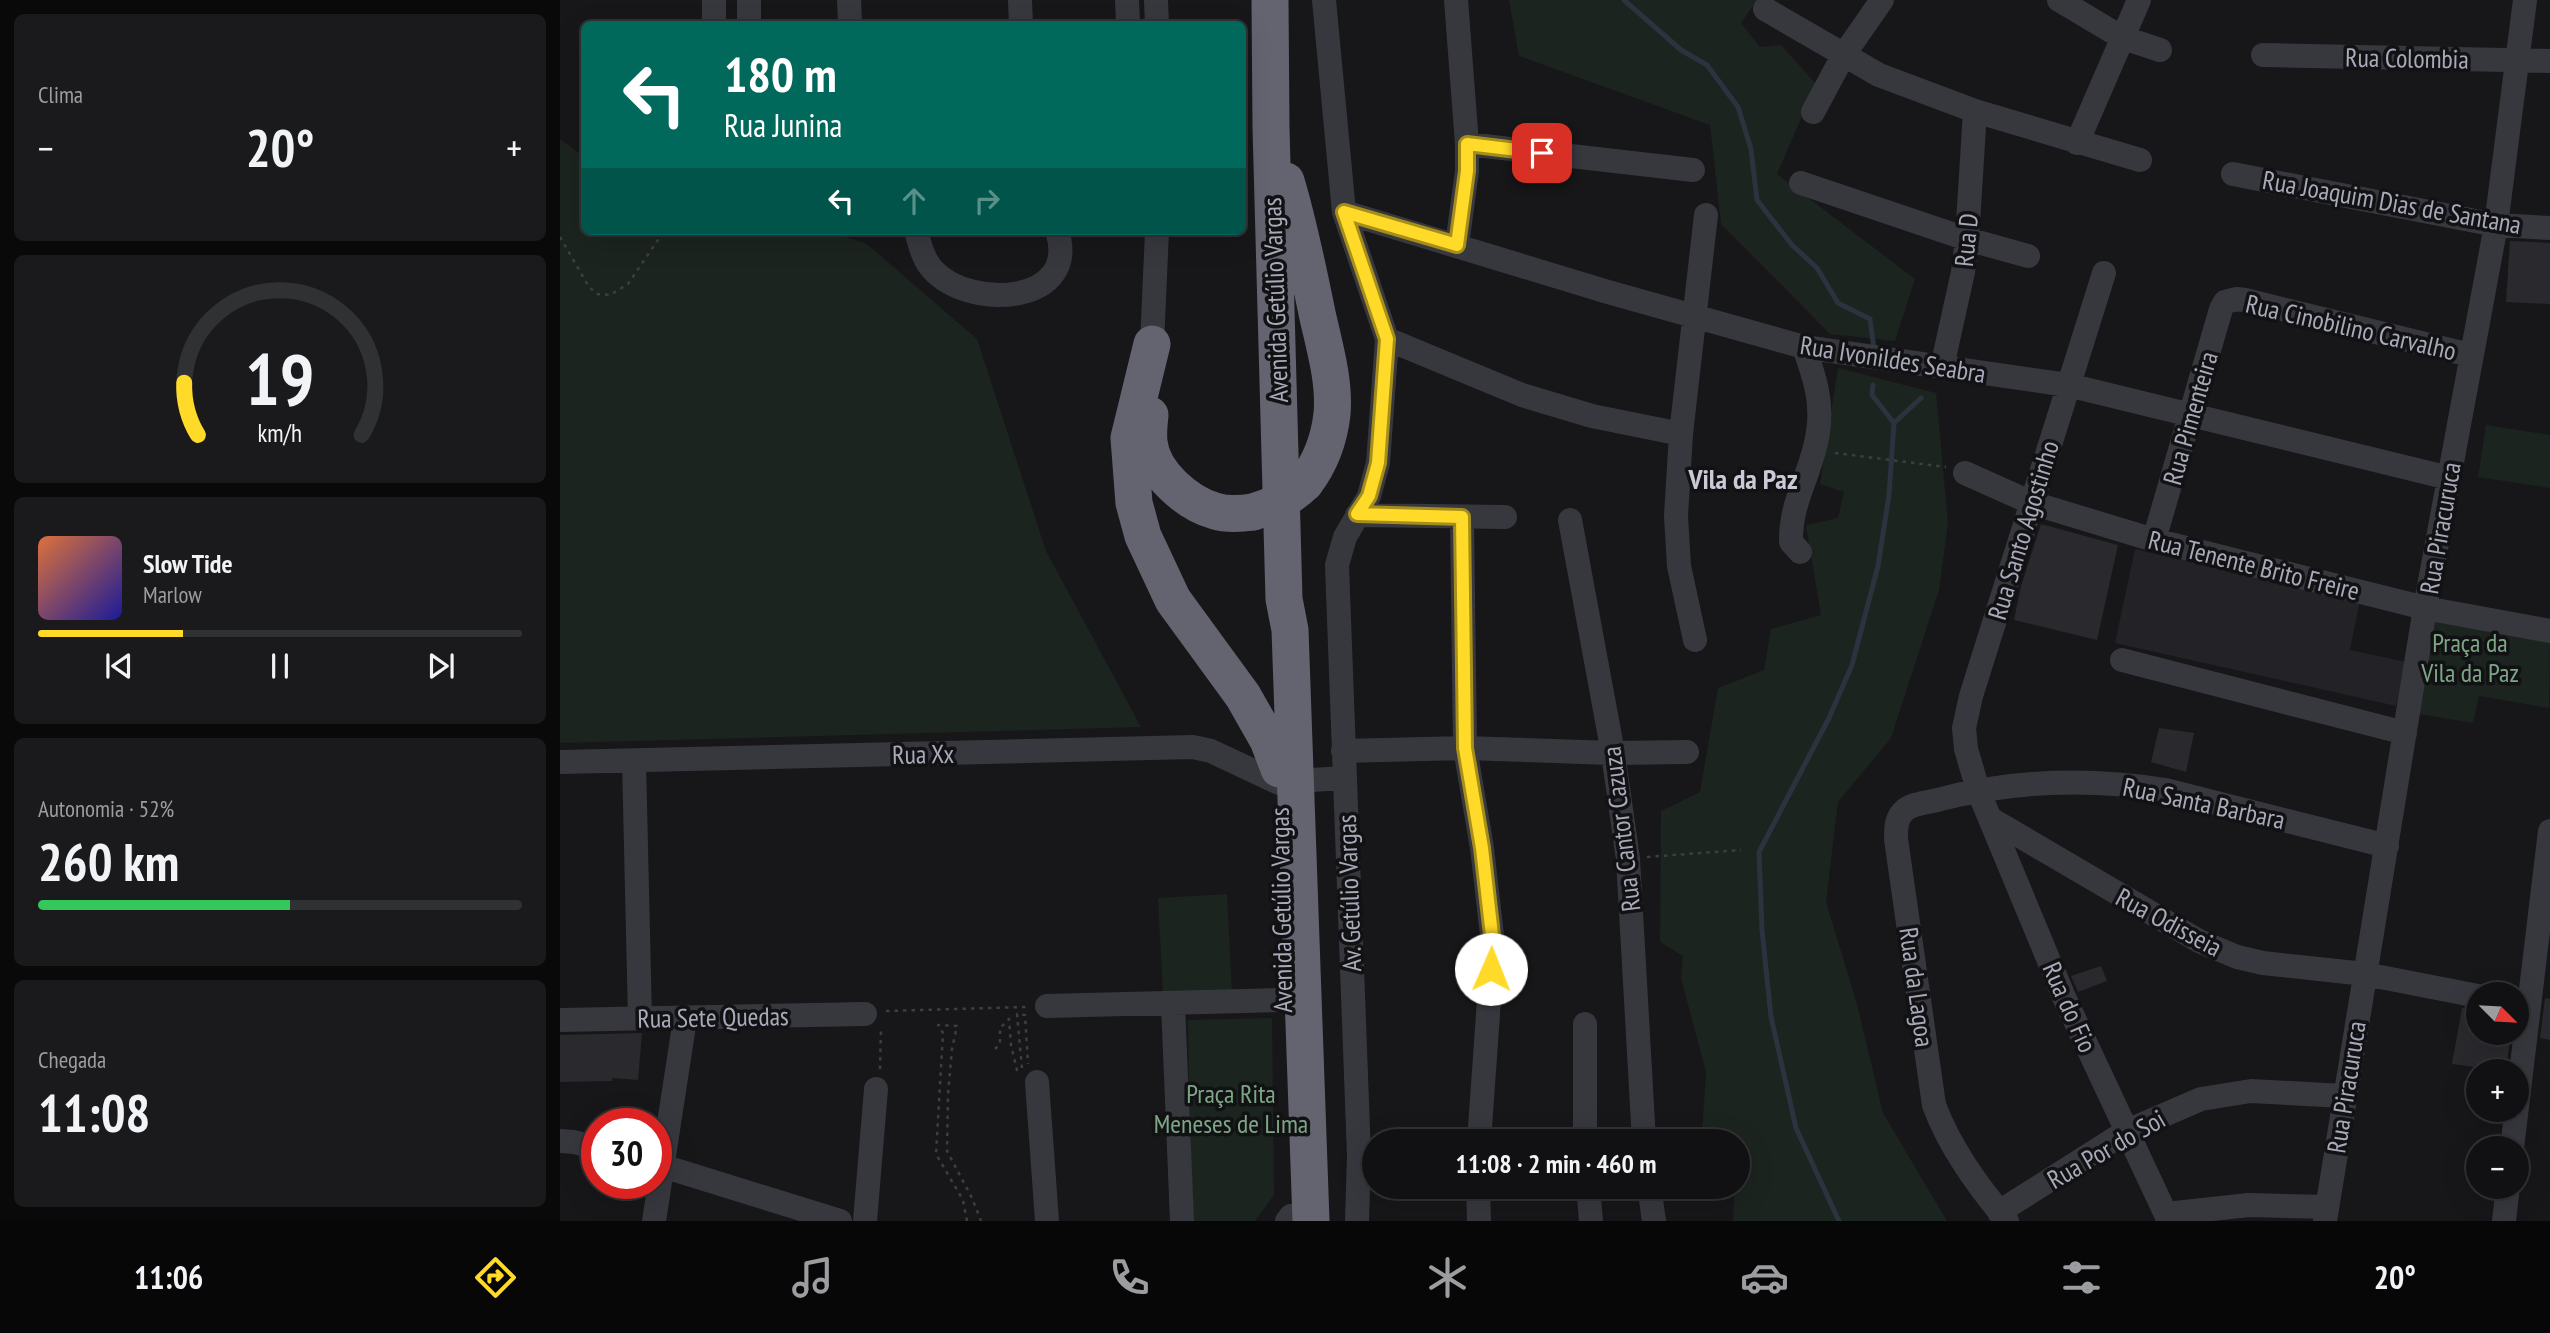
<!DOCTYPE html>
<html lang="pt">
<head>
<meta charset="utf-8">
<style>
	body { margin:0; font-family:"PT Sans Narrow",sans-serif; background:#1a1a1c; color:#f1f3f6; height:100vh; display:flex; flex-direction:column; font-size:26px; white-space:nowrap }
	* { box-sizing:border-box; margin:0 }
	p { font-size:23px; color:#9c9da0 }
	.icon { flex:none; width:38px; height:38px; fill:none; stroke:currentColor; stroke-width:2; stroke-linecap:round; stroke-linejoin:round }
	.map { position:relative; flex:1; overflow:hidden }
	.side { display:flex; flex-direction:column; gap:14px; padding:14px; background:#09090a; width:560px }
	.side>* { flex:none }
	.guide { position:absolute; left:21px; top:21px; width:665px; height:214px; border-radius:10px; box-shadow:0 7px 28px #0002,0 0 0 2px #303133; background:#00695c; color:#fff; overflow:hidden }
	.needle { width:46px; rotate:114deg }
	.fabs { position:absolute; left:1906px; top:982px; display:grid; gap:14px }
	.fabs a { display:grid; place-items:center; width:63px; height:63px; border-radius:50%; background:#111113; box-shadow:0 7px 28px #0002,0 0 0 2px #303133; font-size:35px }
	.speed { position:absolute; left:21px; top:1108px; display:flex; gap:14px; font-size:35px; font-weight:700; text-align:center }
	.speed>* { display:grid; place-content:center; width:91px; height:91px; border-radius:50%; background:#111113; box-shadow:0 7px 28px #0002,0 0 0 2px #303133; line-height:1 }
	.speed .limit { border:10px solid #d22; background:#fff; color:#111 }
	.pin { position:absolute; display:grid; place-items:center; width:60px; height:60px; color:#fff; margin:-30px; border-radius:14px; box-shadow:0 4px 10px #0006 }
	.me { position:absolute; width:77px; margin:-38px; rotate:1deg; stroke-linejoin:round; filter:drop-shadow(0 0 5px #0008) }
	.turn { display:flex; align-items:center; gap:24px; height:147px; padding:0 28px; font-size:32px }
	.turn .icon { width:91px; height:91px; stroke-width:2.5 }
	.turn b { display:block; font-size:49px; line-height:60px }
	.lanes { display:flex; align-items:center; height:66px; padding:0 28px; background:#0003; justify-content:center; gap:35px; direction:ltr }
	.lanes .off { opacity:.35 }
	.big { font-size:52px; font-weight:700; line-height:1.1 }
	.side .tile { flex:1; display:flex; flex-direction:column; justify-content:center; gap:10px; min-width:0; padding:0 24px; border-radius:10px; background:#1a1a1c }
	.side .dial { align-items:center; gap:0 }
	.dial svg { height:182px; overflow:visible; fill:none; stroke:#303133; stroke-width:7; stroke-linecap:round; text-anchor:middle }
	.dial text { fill:#f1f3f6; stroke:none }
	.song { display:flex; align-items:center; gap:21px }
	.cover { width:84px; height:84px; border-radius:10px; background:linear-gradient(135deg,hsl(20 70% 55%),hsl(240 70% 35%)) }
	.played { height:7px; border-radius:4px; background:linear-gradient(90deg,#ffda28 30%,#303133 30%) }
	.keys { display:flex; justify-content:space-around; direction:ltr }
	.heat { display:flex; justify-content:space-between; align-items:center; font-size:38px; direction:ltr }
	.charge { height:10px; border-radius:5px; background:linear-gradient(90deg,#34c759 52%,#303133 0) }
	.trip { position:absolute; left:802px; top:1129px; width:388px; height:70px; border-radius:35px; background:#111113; box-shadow:0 7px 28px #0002,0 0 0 2px #303133; font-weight:700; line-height:70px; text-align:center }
	.tab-bar { display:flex; height:112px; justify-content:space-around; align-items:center; background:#070708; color:#9c9da0 }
	.tab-bar .icon { width:49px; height:49px }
	.tab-bar .on { color:#ffda28 }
	.tab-bar b { font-size:32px; color:#f1f3f6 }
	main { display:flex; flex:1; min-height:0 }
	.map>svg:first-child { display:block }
	.built { fill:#232226 }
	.green { fill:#1c241f }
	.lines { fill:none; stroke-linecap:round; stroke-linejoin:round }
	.stream { stroke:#2b333e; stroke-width:5 }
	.building { fill:#2a292d }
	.path { stroke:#3d3e45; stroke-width:2.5; stroke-dasharray:3.5 5; stroke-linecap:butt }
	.minor { stroke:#37373e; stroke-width:24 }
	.highway { stroke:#636470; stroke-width:37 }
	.highway-bridge { stroke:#636470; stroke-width:37 }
	.route-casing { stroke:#a68e1a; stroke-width:18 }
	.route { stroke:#ffda28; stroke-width:12 }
	.labels { text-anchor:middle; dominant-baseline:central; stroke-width:7; stroke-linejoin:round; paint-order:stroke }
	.street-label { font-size:26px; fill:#a8aaba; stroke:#121214 }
	.park-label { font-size:26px; fill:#7da686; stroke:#121214 }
	.neighbourhood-label { font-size:28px; font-weight:bold; fill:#c9cad5; stroke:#121214 }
</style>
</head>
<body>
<main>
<section class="side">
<div class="tile"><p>Clima</p>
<div class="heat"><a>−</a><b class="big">20°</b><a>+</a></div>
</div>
<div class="tile dial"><svg viewBox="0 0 100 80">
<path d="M14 69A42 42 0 1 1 86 69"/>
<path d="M14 69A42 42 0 0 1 8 46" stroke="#ffda28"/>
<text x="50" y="56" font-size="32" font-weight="700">19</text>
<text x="50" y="72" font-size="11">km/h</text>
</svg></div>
<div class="tile">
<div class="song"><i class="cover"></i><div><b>Slow Tide</b><p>Marlow</p></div></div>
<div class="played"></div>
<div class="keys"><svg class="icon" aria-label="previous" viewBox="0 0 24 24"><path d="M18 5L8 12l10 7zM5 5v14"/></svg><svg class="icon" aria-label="pause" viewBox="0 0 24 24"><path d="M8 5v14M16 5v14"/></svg><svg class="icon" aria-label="next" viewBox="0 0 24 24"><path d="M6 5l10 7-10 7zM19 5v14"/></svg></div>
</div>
<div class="tile"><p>Autonomia · 52%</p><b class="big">260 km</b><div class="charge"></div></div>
<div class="tile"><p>Chegada</p><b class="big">11:08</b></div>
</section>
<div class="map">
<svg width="1990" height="1221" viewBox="0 0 1990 1221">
	<rect width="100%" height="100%" fill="#171719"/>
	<path class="built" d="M1575,549L1800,600L1790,650L1847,662L1836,706L1555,643Z"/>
	<path class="green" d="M949,0H1197L1181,23L1200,47L1221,45L1256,84L1217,174L1355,279L1335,341L1270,334L1161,224L1150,125L959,56Z
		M0,139L24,157V231H268L307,244L417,339L486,551L581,727L0,743Z
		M1278,368L1376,393L1388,523L1379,590L1331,738L1278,802L1266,902L1297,1004L1323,1113L1387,1221H1173L1175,1187L1178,1186V1141H1146L1142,1134L1146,1072L1121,978L1123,956L1100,942L1101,811L1140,792L1158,688L1204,670L1211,629L1261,615L1246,525L1278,518L1284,492L1260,484Z
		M1926,425L1990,435V488L1918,477Z
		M1876,612L1990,631L1989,708L1919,696L1913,723L1859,714Z
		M667,894L672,992L603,996L598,898Z
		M712,1018L714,1195L695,1221H631L628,1020Z"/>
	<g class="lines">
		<path class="stream" d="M1064,0L1121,50L1147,65L1178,107L1191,149L1197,200L1232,245L1257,268L1278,303L1310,319L1314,349
			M1313,385L1312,395L1334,423
			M1279,1221L1236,1128L1211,1017L1202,930L1199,852L1269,718L1292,665L1318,566L1329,495L1334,423L1361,398"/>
	</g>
	<path class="building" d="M1950,241L1990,243V304L1946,302Z
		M1481,524L1558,545L1537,640L1454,620L1461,586Z
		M1599,728L1634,733L1626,772L1591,762Z
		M1541,966L1547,981L1518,992L1511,976Z
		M1985,998L1990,999V1040L1980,1038Z
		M1902,1008L1918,1011V1032H1951L1946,1071L1892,1064Z
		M82,1033L78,1080L52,1078V1081L0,1082V1035Z"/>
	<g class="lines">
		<path class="path" d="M0,237L29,287L37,294L50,295L68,284L104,231
			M1275,453L1386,467
			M1087,857L1181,850
			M326,1011L466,1007
			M435,1049L440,1044V1028L449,1019L451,1045L458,1074
			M462,1068L457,1014L465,1015L468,1064
			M320,1069L321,1027
			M407,1221L403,1200L376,1154L383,1033L378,1025L397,1026L392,1049L388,1094L387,1151L412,1198L421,1221"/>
		<path class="minor" d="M154,0V24
			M189,0V24
			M289,0L290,24
			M460,0L461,24
			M567,0L568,24
			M596,0L597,24
			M764,0L784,212L827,339L818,463L809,496L785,537L777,565L799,1156L797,1221
			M896,0L907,144V171L897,245
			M1499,0L1561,37L1600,50
			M1205,9L1319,75L1415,111L1580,160
			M1703,55L1990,61
			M1253,112L1283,56L1322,0
			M1517,143L1579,0
			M907,144L1133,170
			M1673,174L1936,225L1990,228
			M1241,183L1407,239L1468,256
			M784,212L1048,292L1244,347L1508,385L1889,478
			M356,231C360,245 363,259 373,270C411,311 521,304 497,231
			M1544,273L1411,696L1404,728L1406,749L1418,790L1504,997L1609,1221
			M827,339L962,395L1032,416L1121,434
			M592,344L597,231
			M1382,367L1403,272L1407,239L1415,111
			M1405,473L1472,503L1594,540L1865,608L1990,631
			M797,515L945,517
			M902,517L905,748L922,848L933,944L919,1141
			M1010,520L1053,753L1068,859L1084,1141
			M1594,540L1661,309L1665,302L1677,299L1685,300L1910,355
			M1240,552L1231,542C1230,500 1253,471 1258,432C1263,401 1254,376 1244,347
			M1135,640L1119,566L1116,516L1121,434L1146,215
			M1562,660L1845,733
			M783,751L905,748L1053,753L1127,752
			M74,761L80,1019
			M0,762L633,747L651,751L719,783
			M735,781L784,778
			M1431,819L1639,941L1677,957L1703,963L1805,974L1918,996
			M613,1004L622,1221
			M487,1006L722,1000
			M0,1020L305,1014
			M1025,1024V1141
			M477,1082L487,1221
			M0,1141L14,1142L37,1148
			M1952,1148L1990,831
			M96,1164L280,1221
			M918,1186L919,1221
			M1028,1186L1031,1221
			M1089,1186L1094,1221
			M1439,1212L1567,1131L1641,1099L1691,1091L1784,1096
			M1606,1214L1689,1205L1767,1207
			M94,1221L125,1019
			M305,1221L316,1089
			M727,1221L731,1216
			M1447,1221C1418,1186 1390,1148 1374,1105L1336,839C1336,828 1336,817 1345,810C1353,803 1371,802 1381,799C1455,780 1530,778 1605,790L1827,846
			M1765,1221L1865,608L1936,225L1965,0
			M1944,1221L1948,1186"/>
		<path class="highway" d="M710,0L711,128L724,599L730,630L751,1221
			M726,181C739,224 748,269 757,313C764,345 775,381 772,414C769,441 761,462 745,483
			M592,344L569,438L574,503L583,536L613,600L683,696L708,740L719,769
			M590,415C589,424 588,433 589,442C592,473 627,503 655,511C668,515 680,514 693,512"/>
		<path class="highway-bridge" d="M693,512C713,506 730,498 745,483"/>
	</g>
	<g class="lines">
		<g class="route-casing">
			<path id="route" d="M931,969L933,944L922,848L905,748L902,517L797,514L809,496L818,463L827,339L784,212L897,245L907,171V144L982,153"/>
		</g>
		<use href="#route" class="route"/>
	</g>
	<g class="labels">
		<g class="street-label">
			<text transform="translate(1847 58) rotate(1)">Rua Colombia</text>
			<text transform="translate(1832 202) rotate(10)">Rua Joaquim Dias de Santana</text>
			<text transform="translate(1406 240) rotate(-84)">Rua D</text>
			<text transform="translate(715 300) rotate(-92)">Avenida Getúlio Vargas</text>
			<text transform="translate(1791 327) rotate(13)">Rua Cinobilino Carvalho</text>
			<text transform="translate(1333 359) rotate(9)">Rua Ivonildes Seabra</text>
			<text transform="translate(1630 418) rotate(-74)">Rua Pimenteira</text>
			<text transform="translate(1880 528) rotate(-80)">Rua Piracuruca</text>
			<text transform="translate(1463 530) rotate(-73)">Rua Santo Agostinho</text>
			<text transform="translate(1694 565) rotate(14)">Rua Tenente Brito Freire</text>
			<text transform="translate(363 754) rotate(-1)">Rua Xx</text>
			<text transform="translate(1644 803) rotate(12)">Rua Santa Barbara</text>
			<text transform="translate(1061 829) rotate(-97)">Rua Cantor Cazuza</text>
			<text transform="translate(789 893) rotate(-92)">Av. Getúlio Vargas</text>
			<text transform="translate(721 910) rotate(-91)">Avenida Getúlio Vargas</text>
			<text transform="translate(1609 922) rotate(28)">Rua Odisseia</text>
			<text transform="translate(1357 987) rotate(82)">Rua da Lagoa</text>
			<text transform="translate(1510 1007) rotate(66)">Rua do Fio</text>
			<text transform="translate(153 1017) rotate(-1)">Rua Sete Quedas</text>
			<text transform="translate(1786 1087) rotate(-81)">Rua Piracuruca</text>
			<text transform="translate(1546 1149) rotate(-30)">Rua Por do Soi</text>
		</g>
		<g class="park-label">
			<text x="1910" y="642">Praça da<tspan x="1910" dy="30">Vila da Paz</tspan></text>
			<text x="671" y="1093">Praça Rita<tspan x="671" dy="30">Meneses de Lima</tspan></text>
		</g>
		<g class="neighbourhood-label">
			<text x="1183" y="478">Vila da Paz</text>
		</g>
	</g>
</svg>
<div class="fabs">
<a><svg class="needle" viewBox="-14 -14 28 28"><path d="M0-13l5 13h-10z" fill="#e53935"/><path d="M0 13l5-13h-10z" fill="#9c9da0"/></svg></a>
<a>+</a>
<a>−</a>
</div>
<div class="speed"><div class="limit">30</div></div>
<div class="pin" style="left:982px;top:153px;background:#d93025"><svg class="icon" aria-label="arrive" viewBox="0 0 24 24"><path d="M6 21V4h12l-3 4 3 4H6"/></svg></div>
<svg class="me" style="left:931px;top:969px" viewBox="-20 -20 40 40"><circle r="19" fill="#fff"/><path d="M0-13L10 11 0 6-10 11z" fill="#ffda28"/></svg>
<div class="trip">11:08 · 2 min · 460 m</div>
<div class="guide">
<div class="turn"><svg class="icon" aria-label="left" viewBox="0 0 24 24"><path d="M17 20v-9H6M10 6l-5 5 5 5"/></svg><div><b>180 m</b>Rua Junina</div></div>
<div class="lanes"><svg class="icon" aria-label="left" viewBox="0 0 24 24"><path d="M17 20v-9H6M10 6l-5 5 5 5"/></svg><svg class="icon off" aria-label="ahead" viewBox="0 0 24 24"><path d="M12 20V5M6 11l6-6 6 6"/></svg><svg class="icon off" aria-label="right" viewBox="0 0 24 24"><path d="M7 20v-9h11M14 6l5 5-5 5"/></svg></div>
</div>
</div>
</main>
<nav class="tab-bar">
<b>11:06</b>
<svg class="icon on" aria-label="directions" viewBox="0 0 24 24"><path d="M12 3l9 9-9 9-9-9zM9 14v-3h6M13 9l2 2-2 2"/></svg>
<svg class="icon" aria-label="music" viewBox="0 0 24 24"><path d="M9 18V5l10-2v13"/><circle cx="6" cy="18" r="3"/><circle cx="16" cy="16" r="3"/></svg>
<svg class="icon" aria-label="phone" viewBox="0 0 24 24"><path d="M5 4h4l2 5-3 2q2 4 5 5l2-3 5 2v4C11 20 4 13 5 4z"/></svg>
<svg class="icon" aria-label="climate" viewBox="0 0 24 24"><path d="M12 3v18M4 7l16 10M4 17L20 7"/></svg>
<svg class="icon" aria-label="car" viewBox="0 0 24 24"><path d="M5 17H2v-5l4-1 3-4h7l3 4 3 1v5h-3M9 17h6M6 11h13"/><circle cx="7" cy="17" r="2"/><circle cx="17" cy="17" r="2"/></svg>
<svg class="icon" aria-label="filters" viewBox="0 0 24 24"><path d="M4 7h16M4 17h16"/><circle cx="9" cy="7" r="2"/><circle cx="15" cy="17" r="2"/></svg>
<b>20°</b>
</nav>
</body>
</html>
